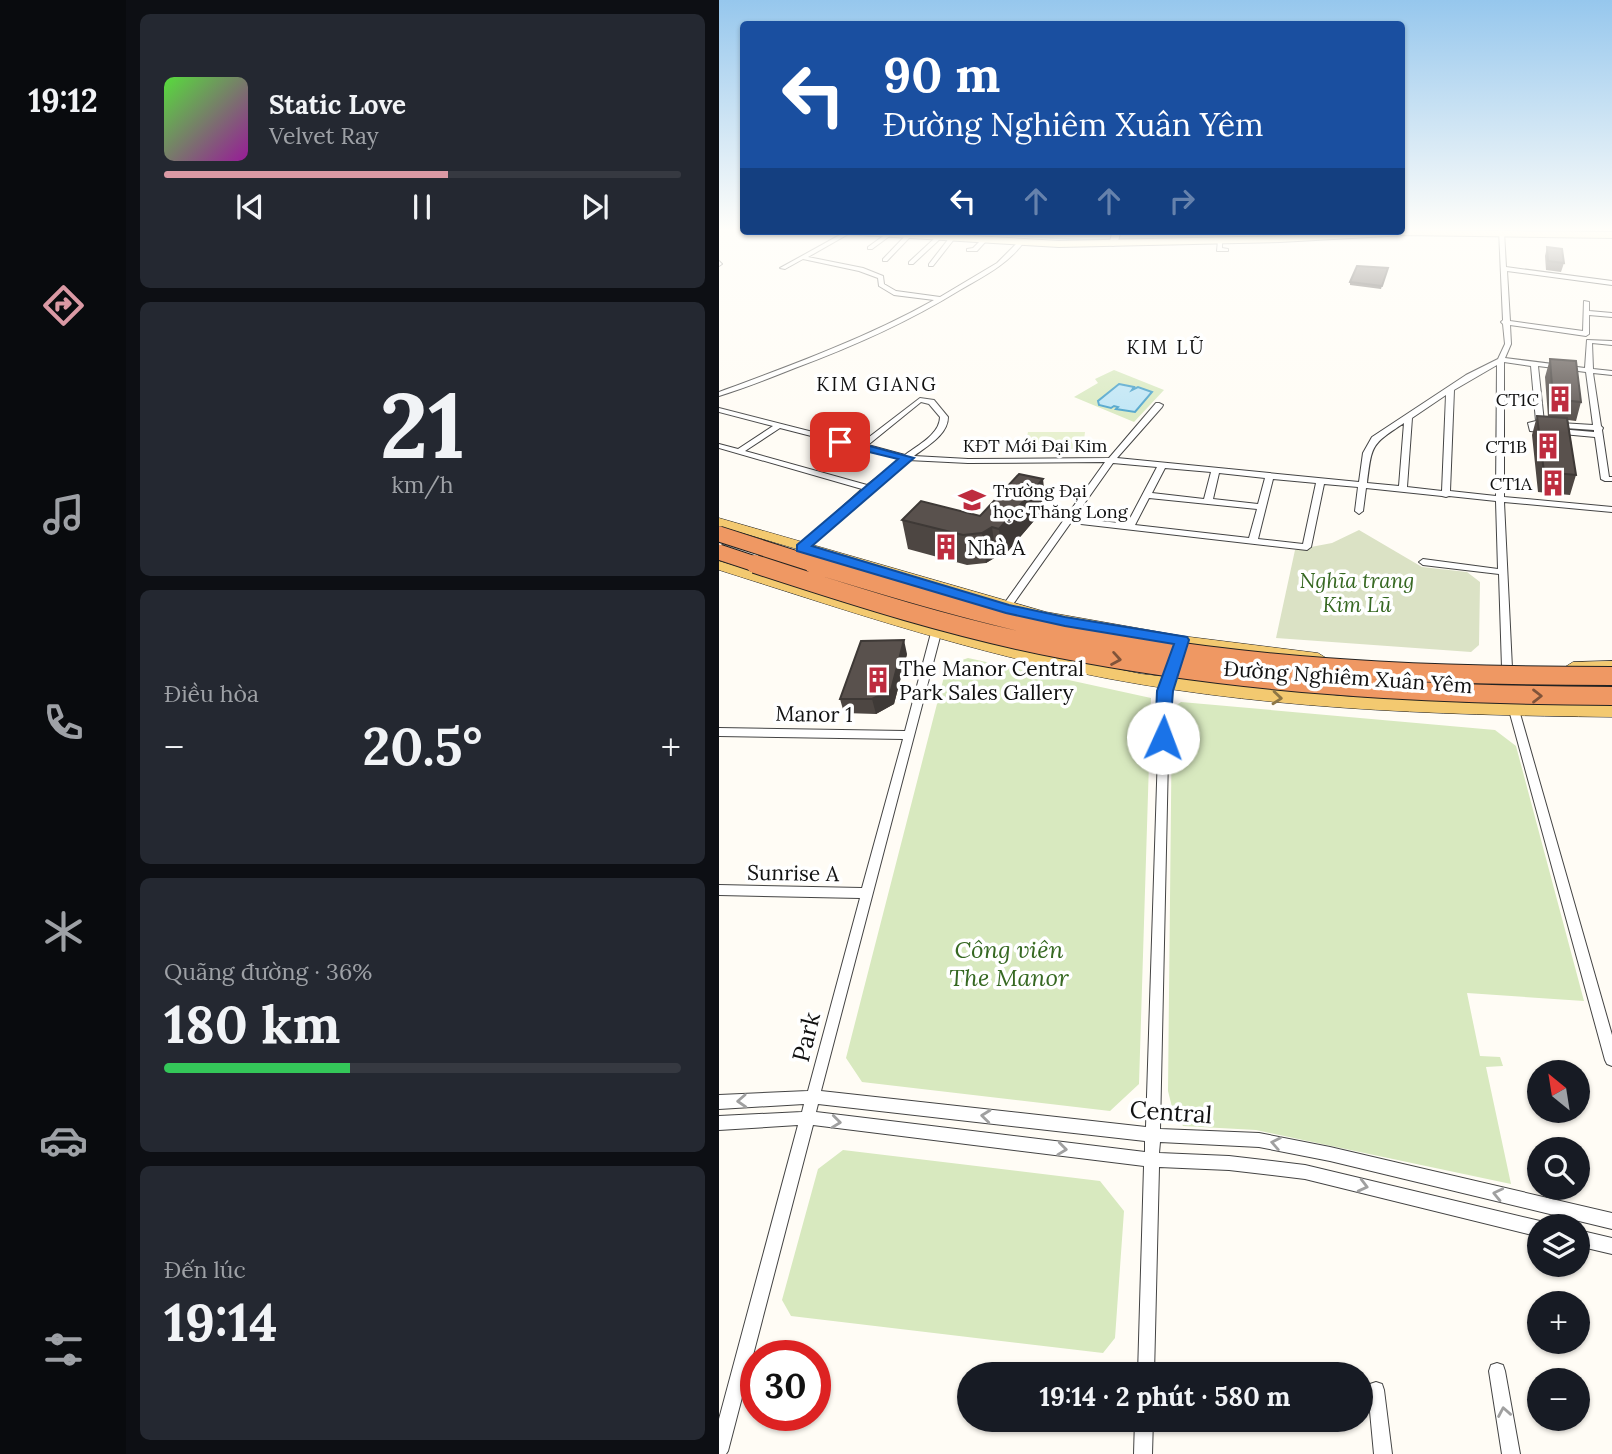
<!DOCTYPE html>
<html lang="vi">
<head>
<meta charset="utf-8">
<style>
	body { margin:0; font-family:Lora,serif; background:#242831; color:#f1f3f6; height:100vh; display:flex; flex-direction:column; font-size:26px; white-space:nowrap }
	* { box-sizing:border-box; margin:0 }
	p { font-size:23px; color:#9ea1a6 }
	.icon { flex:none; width:38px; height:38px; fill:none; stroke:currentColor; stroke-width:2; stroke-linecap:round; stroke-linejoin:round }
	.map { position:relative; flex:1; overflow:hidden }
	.side { display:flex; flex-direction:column; gap:14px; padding:14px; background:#0d0f14; width:593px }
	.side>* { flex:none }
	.top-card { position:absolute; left:21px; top:21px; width:665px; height:214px; border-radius:7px; box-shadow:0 2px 5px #0004; background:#1a4fa0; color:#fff; overflow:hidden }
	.needle { width:46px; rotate:330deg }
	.buttons { position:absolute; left:808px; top:1060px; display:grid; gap:14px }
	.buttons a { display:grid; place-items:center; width:63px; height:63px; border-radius:50%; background:#171b24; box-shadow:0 2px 5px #0004; font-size:35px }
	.speed { position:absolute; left:21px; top:1340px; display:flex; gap:14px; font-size:35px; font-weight:700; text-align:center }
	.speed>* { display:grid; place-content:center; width:91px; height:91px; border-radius:50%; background:#171b24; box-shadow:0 2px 5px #0004; line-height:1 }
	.speed .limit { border:10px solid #d22; background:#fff; color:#111 }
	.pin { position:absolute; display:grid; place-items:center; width:60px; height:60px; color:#fff; margin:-30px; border-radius:14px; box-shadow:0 4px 10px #0006 }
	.me { position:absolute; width:77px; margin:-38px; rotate:2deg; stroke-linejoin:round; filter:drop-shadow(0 0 5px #0008) }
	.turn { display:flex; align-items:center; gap:24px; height:147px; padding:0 28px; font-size:32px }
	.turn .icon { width:91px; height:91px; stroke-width:2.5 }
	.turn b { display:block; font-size:49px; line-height:60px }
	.lanes { display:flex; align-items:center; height:66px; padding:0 28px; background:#0003; justify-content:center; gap:35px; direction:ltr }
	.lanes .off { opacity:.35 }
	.big { font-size:52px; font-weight:700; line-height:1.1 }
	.side .card { flex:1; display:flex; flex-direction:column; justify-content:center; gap:10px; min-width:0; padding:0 24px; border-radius:10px; background:#242831 }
	.side .dial { align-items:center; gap:0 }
	.dial b { font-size:91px; line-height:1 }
	.song { display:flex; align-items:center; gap:21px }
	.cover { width:84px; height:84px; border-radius:10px; background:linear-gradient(135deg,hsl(110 70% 55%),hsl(300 70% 35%)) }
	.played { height:7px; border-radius:4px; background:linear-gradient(90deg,#da99a4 55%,#363941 55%) }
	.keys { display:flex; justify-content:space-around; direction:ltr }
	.heat { display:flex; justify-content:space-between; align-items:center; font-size:38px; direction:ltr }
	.charge { height:10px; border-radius:5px; background:linear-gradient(90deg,#34c759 36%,#363941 0) }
	.trip { position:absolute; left:238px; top:1362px; width:416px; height:70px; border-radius:35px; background:#171b24; box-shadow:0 2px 5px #0004; font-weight:700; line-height:70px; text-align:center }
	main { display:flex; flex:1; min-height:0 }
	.tabs { display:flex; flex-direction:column; width:126px; justify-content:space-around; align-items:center; background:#090b0e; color:#9ea1a6 }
	.tabs .icon { width:49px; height:49px }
	.tabs .on { color:#da99a4 }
	.tabs b { font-size:32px; color:#f1f3f6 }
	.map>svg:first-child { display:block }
	.green { fill:#d8e9bf }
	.cemetery { fill:#dbe2c5 }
	.pitch { fill:#e8f1d0 }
	.water { fill:#bbe4f5; stroke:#459fc9; stroke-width:2 }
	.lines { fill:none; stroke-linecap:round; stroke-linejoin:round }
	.minor-casing { stroke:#444; stroke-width:2 }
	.tertiary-casing { stroke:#444; stroke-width:2 }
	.secondary-casing { stroke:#333; stroke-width:2 }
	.primary-casing { stroke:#222; stroke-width:1 }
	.minor { fill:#fff; fill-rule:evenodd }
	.tertiary { fill:#fff; fill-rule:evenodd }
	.secondary { fill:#fceeb3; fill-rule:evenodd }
	.primary { fill:#f3c970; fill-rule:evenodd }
	.motorway-bridge-far1-casing { stroke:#222; stroke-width:17; stroke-linecap:butt }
	.motorway-bridge-casing { stroke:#222; stroke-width:20; stroke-linecap:butt }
	.motorway-bridge-far1 { stroke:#ef9863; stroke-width:15 }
	.motorway-bridge { stroke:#ef9863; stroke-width:18 }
	.wall { fill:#4d4642 }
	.shaded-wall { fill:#3e3936 }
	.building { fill:#59514d; stroke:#3e3936; stroke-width:2 }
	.oneway { stroke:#80543a }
	.oneway2 { stroke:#8d7645 }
	.oneway3 { stroke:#a0a0a0 }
	.route { fill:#1a73e8; stroke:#114b97; stroke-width:2 }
	.labels { text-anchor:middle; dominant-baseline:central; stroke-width:7; stroke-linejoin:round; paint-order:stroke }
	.far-poi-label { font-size:18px; fill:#111; stroke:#fff; text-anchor:end }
	.far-street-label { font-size:18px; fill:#111; stroke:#fff }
	.far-neighbourhood-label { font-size:19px; letter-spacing:2px; fill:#111; stroke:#fff }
	.poi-label { font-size:21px; fill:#111; stroke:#fff; text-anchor:start }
	.park-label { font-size:21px; font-style:italic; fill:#366822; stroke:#fff }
	.street-label { font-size:21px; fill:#111; stroke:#fff }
	.near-park-label { font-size:24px; font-style:italic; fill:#366822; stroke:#fff }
	.near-street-label { font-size:24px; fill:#111; stroke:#fff }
</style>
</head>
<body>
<main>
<nav class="tabs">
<b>19:12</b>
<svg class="icon on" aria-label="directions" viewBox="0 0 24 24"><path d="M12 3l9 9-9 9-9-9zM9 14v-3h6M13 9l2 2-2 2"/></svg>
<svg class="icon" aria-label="music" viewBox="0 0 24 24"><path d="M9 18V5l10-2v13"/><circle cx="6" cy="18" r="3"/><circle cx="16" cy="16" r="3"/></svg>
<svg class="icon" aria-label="phone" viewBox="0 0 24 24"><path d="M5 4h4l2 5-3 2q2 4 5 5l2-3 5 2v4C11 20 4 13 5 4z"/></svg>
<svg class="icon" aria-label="climate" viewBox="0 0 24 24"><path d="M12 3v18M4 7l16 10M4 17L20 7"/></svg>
<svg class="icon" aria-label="car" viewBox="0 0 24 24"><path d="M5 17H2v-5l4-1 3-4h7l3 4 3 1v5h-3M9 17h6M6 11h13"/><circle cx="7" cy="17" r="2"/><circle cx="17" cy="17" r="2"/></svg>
<svg class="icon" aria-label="filters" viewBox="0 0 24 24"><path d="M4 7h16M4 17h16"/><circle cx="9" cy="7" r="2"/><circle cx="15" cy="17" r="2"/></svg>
</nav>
<section class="side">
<div class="card">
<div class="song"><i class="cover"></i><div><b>Static Love</b><p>Velvet Ray</p></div></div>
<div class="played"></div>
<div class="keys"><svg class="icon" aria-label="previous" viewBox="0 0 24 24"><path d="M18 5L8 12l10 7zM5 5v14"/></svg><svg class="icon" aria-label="pause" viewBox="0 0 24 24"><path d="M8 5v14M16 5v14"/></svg><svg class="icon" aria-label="next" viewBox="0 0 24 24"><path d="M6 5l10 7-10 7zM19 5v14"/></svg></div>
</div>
<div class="card dial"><b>21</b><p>km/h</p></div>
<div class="card"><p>Điều hòa</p>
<div class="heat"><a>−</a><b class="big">20.5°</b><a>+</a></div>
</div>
<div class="card"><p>Quãng đường · 36%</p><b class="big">180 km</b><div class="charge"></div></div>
<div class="card"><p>Đến lúc</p><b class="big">19:14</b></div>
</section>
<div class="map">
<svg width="893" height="1454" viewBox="0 0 893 1454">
	<rect width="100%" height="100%" fill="#fffcf5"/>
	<path class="green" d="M395,370L445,390L415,422L355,397L379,383L376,379Z
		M249,658L432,698L420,1084L391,1111L143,1082L127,1058L228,665Z
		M462,702L776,730L797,746L865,1001L748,993L761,1056L781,1057L784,1066L767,1067L792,1184L537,1130L464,1126L454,1111L449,1091L453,708Z
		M124,1150L381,1181L405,1211L396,1338L384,1353L72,1316L63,1300L99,1169Z"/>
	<path class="cemetery" d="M640,530L703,567L748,572L761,582L760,645L752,652L557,638L576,550L613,543Z"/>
	<path class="pitch" d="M309,432H366L364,449H305Z"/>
	<path class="water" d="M210,231H607L367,240Z
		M400,384L415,387L413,390L419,387L433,392L416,412L397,409L399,407L395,406L392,408L380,405L379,401Z"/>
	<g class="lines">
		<g class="minor-casing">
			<path id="minor" d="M780,230L785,231L787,267L893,281V285L788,271L791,321L864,331L865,301L870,302V311L893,313V317L870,315V334L867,336L791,325L792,344L786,358L866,368L868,340L893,341V345L873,343L874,369L893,371V375L874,373L882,426L884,428L883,430L890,477H893V481H886L882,479L876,437L811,431L809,423L817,421L812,366L785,362V497L893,507V512L785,502L793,668L792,670L788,671L783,668L780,574L704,565L700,562L704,559L779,569L777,501L730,496L727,497L723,496L647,488L644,511L640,514L636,511L639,487L605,484L592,547L588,550L362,524V520L365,519L408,524L438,467L394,463L290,610L287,611L282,608L386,462L249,463L189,460L152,490L86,550H80V546L143,489L0,448V444L19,449L54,426L0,412V408L141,444L201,398L215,400L229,417C229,435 208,446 195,456L249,459L390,458L437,403H440L444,405L443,407L398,458L640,482L644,453L653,437L747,375L779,359L786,344L784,324L782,322L784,320ZM778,365L777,496L731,491L735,390ZM819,366L867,372L874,425L825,422ZM727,395L723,491L688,487L693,418ZM202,402L210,404L221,417C221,434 199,445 186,455L149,445ZM685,423L680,486L648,483C653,444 652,445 685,423ZM817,426L875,430V432L817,427ZM61,428L182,459L148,485L26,451ZM446,468L492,472L485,499L433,493ZM500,473L546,478L539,504L494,499ZM554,479L597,483L584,544L539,539ZM430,498L538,509L530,538L416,525Z
				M128,231L133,232L89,257L144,268L164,276L165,284L177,291L221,297L278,263L300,241L305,242C288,265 265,276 241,290C189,322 133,347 76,368C51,378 26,388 0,396V392C73,365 147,338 215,300L175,295L160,286L159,278L140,271L84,259L66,269L61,268Z
				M167,234L172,235L153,249H149V247Z
				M187,235L192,236L168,261H164V259Z
				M217,237L222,238L194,264H190V262Z
				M231,237L236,238L214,266H210V264Z
				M263,239L268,240L258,251H248V249L254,248Z
				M499,240H503V248L509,249V251H498Z
				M0,261L3,264L0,266Z
				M217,630L222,633L102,1091L427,1127L441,690L446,682L450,681L455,684L451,690L450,711L441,1129L540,1133L611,1147L893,1213V1229L611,1161L540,1147L441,1142L440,1153L510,1156L586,1165L821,1221L826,1224L828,1227H821V1237L586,1179L510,1170L440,1167L435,1374H419L425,1166L94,1125L9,1451L7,1454H0V1419L79,1125L0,1130V1116L83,1112L85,1104L0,1109V1095L89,1091L141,898L0,895V885L143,888L184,739L0,736V728L186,731L212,633ZM99,1104L426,1141V1152L97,1112Z
				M795,706L800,710L893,1035V1066L888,1064L886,1060L790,710Z
				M859,1230L893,1238V1254L859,1246Z
				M778,1363L784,1365L786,1371L801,1454H783L770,1371L772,1365Z
				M657,1382L663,1384L665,1390L673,1454H655L649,1390L651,1384Z
				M416,1419H434L433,1454H415Z"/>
		</g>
		<g class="tertiary-casing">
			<path id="tertiary" d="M394,231H402L398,244L394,246L390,244Z"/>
		</g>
		<g class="secondary-casing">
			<path id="secondary" d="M682,230L893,232V238L686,235L561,242L340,247L125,234L121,231H168L340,241L561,236Z"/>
		</g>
		<g class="primary-casing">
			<path id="primary" d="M0,518L327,612L463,636L599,653L607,658L599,663L463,646L326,622L0,526Z
				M0,561L267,641L422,674L623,696L758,703L893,705V717C713,715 532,709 356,672C235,647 117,607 0,570Z
				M893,661V671L854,672L846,667L854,662Z"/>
		</g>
		<use href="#minor" class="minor"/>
		<use href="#tertiary" class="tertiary"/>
		<use href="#secondary" class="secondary"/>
		<use href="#primary" class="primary"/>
		<g class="motorway-bridge-far1-casing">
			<path id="motorway-bridge-far1" d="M0,534L100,566
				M0,552L42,566"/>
		</g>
		<g class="motorway-bridge-casing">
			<path id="motorway-bridge" d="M36,564C137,597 237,629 341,649C523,685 708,695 893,696
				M94,564C204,598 314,630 428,647C582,671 737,676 893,676"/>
		</g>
		<use href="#motorway-bridge-far1" class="motorway-bridge-far1"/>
		<use href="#motorway-bridge" class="motorway-bridge"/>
	</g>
	<path class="wall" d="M828,247L845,263L842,272L827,270L826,256Z
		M669,268L662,289L631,285V282Z
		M831,359L862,402L857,421L849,420L857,475L851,495L819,492L813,435L818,416L829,417L826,377Z
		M324,479L326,508L283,558L277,557L267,563L248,565L189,549L183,520L261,516Z
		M188,654L175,704L157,714L125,713L121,699Z"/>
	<path class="shaded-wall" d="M324,479L326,508L283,558L280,529Z
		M273,527L277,557L267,563L263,533Z
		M185,640L188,654L175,704L157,714L153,699Z"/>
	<path class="building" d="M828,247L843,249L845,263L829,261Z
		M638,266L669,268L663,286L631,282Z
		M831,359L857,361L862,402L834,399Z
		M818,416L848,418L857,475L825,472Z
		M300,474L324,479L280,529L273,527L263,533L244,535L183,520L202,501L261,516Z
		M185,640L172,690L153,699H121L142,641Z"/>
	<defs><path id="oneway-chevron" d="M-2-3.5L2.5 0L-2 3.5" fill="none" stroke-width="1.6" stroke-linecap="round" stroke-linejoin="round" transform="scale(1.75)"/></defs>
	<g class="oneway">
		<use href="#oneway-chevron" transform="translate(397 659) rotate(10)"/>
		<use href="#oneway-chevron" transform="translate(818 696)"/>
	</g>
	<use class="oneway2" href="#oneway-chevron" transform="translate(558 698) rotate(5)"/>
	<g class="oneway3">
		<use href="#oneway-chevron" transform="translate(23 1101) rotate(177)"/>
		<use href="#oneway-chevron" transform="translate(267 1116) rotate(-174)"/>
		<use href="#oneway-chevron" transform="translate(117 1122) rotate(7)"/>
		<use href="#oneway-chevron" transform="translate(557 1143) rotate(-169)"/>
		<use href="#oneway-chevron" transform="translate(343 1149) rotate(7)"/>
		<use href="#oneway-chevron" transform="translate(644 1186) rotate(14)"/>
		<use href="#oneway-chevron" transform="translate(779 1194) rotate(-167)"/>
		<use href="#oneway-chevron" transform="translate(785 1412) rotate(-100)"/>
	</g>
	<linearGradient id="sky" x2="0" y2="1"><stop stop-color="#96c7ed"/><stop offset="0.53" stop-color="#fffefa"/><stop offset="1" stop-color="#fffefa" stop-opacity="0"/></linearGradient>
	<rect width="893" height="433" fill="url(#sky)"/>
	<path class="route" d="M121,438L195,458L93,546L290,605L346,617L468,637L470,640L454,691L450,742L444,743L436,738L438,691L455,644L346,626L287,613L78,551V545L179,459L117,444V439Z"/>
	<defs>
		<g id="building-bare" transform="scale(2.1)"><path d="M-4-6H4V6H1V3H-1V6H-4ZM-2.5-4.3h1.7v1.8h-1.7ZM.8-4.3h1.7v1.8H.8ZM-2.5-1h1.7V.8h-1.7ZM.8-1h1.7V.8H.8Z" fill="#be2c3f" stroke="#fff" stroke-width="2.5" paint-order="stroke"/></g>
		<g id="university-bare" transform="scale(2.1)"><path d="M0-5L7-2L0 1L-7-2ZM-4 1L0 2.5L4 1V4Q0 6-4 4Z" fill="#be2c3f" stroke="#fff" stroke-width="2.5" paint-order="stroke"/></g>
	</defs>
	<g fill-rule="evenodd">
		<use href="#building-bare" x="841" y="399"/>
		<use href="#building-bare" x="829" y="446"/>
		<use href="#building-bare" x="834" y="483"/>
		<use href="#university-bare" x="253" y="500"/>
		<use href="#building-bare" x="227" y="547"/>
		<use href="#building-bare" x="159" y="680"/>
	</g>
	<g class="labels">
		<g class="far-poi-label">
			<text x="820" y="399">CT1C</text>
			<text x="808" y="446">CT1B</text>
			<text x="813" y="483">CT1A</text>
			<text x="274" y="490" text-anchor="start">Trường Đại<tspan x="274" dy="21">học Thăng Long</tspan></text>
		</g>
		<g class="far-street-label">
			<text x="316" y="445">KĐT Mới Đại Kim</text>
		</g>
		<g class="far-neighbourhood-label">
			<text x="447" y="347">KIM LŨ</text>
			<text x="158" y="384">KIM GIANG</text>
		</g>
		<g class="poi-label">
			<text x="248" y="547">Nhà A</text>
			<text x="180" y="668">The Manor Central<tspan x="180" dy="24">Park Sales Gallery</tspan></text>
		</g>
		<g class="park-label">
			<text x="638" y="580">Nghĩa trang<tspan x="638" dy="24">Kim Lũ</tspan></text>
		</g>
		<g class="street-label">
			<text transform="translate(629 677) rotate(4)">Đường Nghiêm Xuân Yêm</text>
			<text transform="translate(95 714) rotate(1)">Manor 1</text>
			<text transform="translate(74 873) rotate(1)">Sunrise A</text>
		</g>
		<g class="near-park-label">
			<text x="290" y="949">Công viên<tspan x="290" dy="28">The Manor</tspan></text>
		</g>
		<g class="near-street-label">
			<text transform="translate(87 1037) rotate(-76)">Park</text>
			<text transform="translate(452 1112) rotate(4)">Central</text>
		</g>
	</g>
</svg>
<div class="buttons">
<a><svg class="needle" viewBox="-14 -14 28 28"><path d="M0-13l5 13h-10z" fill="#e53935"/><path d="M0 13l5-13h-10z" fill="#9ea1a6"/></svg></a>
<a><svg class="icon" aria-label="search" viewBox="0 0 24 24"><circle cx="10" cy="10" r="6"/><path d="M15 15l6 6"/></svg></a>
<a><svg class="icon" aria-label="layers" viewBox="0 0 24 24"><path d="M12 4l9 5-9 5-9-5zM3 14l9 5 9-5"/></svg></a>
<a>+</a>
<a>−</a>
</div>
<div class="speed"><div class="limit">30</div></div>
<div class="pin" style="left:121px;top:442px;background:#d93025"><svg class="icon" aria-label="arrive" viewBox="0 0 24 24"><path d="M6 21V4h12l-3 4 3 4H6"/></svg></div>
<svg class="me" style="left:444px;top:738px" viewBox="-20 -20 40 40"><circle r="19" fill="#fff"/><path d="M0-13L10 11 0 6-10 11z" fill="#1a73e8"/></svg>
<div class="trip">19:14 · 2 phút · 580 m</div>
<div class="top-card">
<div class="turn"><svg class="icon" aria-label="left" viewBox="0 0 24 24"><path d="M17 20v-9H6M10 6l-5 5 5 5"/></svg><div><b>90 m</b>Đường Nghiêm Xuân Yêm</div></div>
<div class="lanes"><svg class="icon" aria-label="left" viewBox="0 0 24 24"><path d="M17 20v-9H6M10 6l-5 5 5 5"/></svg><svg class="icon off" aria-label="ahead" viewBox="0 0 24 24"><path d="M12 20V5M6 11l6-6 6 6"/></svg><svg class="icon off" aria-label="ahead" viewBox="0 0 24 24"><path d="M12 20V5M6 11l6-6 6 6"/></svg><svg class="icon off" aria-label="right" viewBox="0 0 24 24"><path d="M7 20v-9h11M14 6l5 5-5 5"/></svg></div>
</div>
</div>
</main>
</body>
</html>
